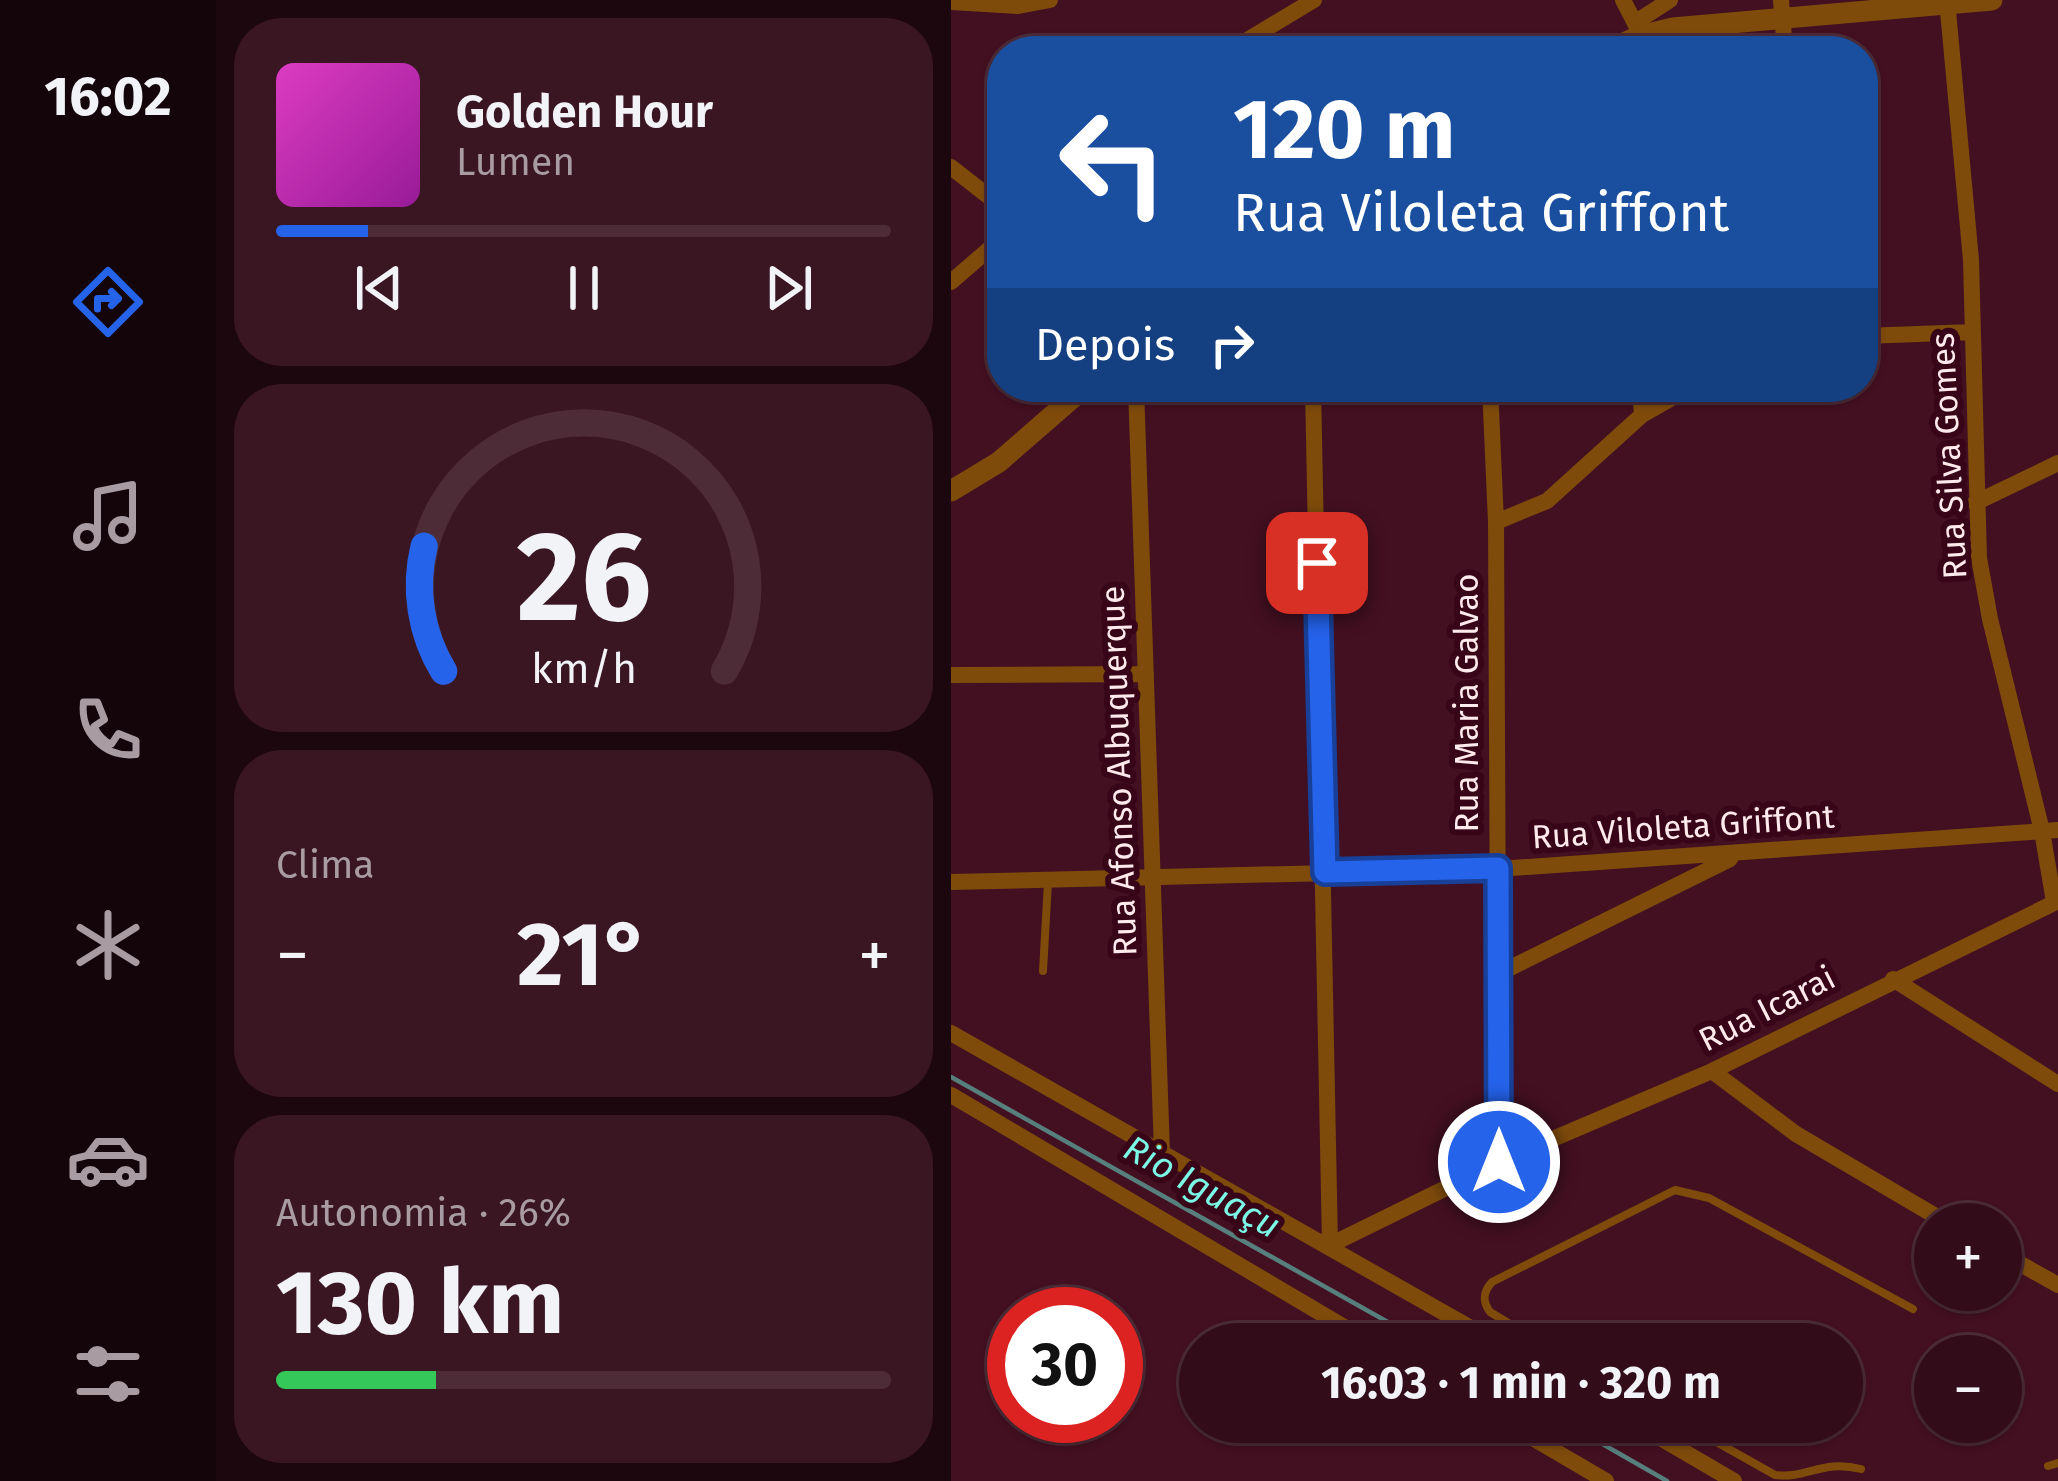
<!DOCTYPE html>
<html lang="pt">
<head>
<meta charset="utf-8">
<style>
	body { margin:0; font-family:"Fira Sans",sans-serif; background:#3a1522; color:#f1f3f6; height:100vh; display:flex; flex-direction:column; font-size:45px; white-space:nowrap }
	* { box-sizing:border-box; margin:0 }
	p { font-size:39px; color:#a89ba2 }
	.icon { flex:none; width:66px; height:66px; fill:none; stroke:currentColor; stroke-width:2; stroke-linecap:round; stroke-linejoin:round }
	.map { position:relative; flex:1; overflow:hidden }
	.sheet { display:flex; flex-direction:column; gap:18px; padding:18px; background:#1c070e; width:735px }
	.sheet>* { flex:none }
	.guide { position:absolute; left:36px; top:36px; width:891px; height:366px; border-radius:48px; box-shadow:0 3px 9px #0004,0 0 0 3px #4d2c38; background:#1a4fa0; color:#fff; overflow:hidden }
	.buttons { position:absolute; left:963px; top:1203px; display:grid; gap:24px }
	.buttons a { display:grid; place-items:center; width:108px; height:108px; border-radius:50%; background:#320c19; box-shadow:0 3px 9px #0004,0 0 0 3px #4d2c38; font-size:60px }
	.speed { position:absolute; left:36px; top:1287px; display:flex; gap:24px; font-size:60px; font-weight:700; text-align:center }
	.speed>* { display:grid; place-content:center; width:156px; height:156px; border-radius:50%; background:#320c19; box-shadow:0 3px 9px #0004,0 0 0 3px #4d2c38; line-height:1 }
	.speed .limit { border:18px solid #d22; background:#fff; color:#111 }
	.pin { position:absolute; display:grid; place-items:center; width:102px; height:102px; color:#fff; margin:-51px; border-radius:24px; box-shadow:0 6px 18px #0006 }
	.me { position:absolute; width:132px; margin:-66px; rotate:0deg; stroke-linejoin:round; filter:drop-shadow(0 0 9px #0008) }
	.turn { display:flex; align-items:center; gap:42px; height:252px; padding:0 48px; font-size:54px }
	.turn .icon { width:156px; height:156px; stroke-width:2.5 }
	.turn b { display:block; font-size:84px; line-height:102px }
	.then { display:flex; align-items:center; height:114px; padding:0 48px; background:#0003; gap:24px; font-size:45px }
	.big { font-size:90px; font-weight:700; line-height:1.1 }
	.sheet .widget { flex:1; display:flex; flex-direction:column; justify-content:center; gap:18px; min-width:0; padding:0 42px; border-radius:48px; background:#3a1522 }
	.sheet .dial { align-items:center; gap:0 }
	.dial svg { height:312px; overflow:visible; fill:none; stroke:#4d2c38; stroke-width:7; stroke-linecap:round; text-anchor:middle }
	.dial text { fill:#f1f3f6; stroke:none }
	.song { display:flex; align-items:center; gap:36px }
	.cover { width:144px; height:144px; border-radius:18px; background:linear-gradient(135deg,hsl(310 70% 55%),hsl(300 70% 35%)) }
	.played { height:12px; border-radius:6px; background:linear-gradient(90deg,#2563eb 15%,#4d2c38 15%) }
	.keys { display:flex; justify-content:space-around; direction:ltr }
	.heat { display:flex; justify-content:space-between; align-items:center; font-size:66px; direction:ltr }
	.charge { height:18px; border-radius:9px; background:linear-gradient(90deg,#34c759 26%,#4d2c38 0) }
	.trip { position:absolute; left:228px; top:1323px; width:684px; height:120px; border-radius:60px; background:#320c19; box-shadow:0 3px 9px #0004,0 0 0 3px #4d2c38; font-weight:700; line-height:120px; text-align:center }
	main { display:flex; flex:1; min-height:0 }
	.tabs { display:flex; flex-direction:column; width:216px; justify-content:space-around; align-items:center; background:#14050a; color:#a89ba2 }
	.tabs .icon { width:84px; height:84px }
	.tabs .selected { color:#2563eb }
	.tabs b { font-size:54px; color:#f1f3f6 }
	.map>svg:first-child { display:block }
	.lines { fill:none; stroke-linecap:round; stroke-linejoin:round }
	.stream { stroke:#577f7c; stroke-width:4.5 }
	.service { stroke:#7e4b0b; stroke-width:8 }
	.minor { stroke:#7e4b0b; stroke-width:16 }
	.tertiary { stroke:#7e4b0b; stroke-width:21 }
	.route-casing { stroke:#184099; stroke-width:30 }
	.route { stroke:#2563eb; stroke-width:21 }
	.labels { text-anchor:middle; dominant-baseline:central; stroke-width:12; stroke-linejoin:round; paint-order:stroke }
	.street-label { font-size:33px; fill:#fee9ed; stroke:#370517 }
	.water-label { font-size:36px; font-style:italic; fill:#7cf8e7; stroke:#370517 }
</style>
</head>
<body>
<main>
<nav class="tabs">
<b>16:02</b>
<svg class="icon selected" aria-label="directions" viewBox="0 0 24 24"><path d="M12 3l9 9-9 9-9-9zM9 14v-3h6M13 9l2 2-2 2"/></svg>
<svg class="icon" aria-label="music" viewBox="0 0 24 24"><path d="M9 18V5l10-2v13"/><circle cx="6" cy="18" r="3"/><circle cx="16" cy="16" r="3"/></svg>
<svg class="icon" aria-label="phone" viewBox="0 0 24 24"><path d="M5 4h4l2 5-3 2q2 4 5 5l2-3 5 2v4C11 20 4 13 5 4z"/></svg>
<svg class="icon" aria-label="climate" viewBox="0 0 24 24"><path d="M12 3v18M4 7l16 10M4 17L20 7"/></svg>
<svg class="icon" aria-label="car" viewBox="0 0 24 24"><path d="M5 17H2v-5l4-1 3-4h7l3 4 3 1v5h-3M9 17h6M6 11h13"/><circle cx="7" cy="17" r="2"/><circle cx="17" cy="17" r="2"/></svg>
<svg class="icon" aria-label="filters" viewBox="0 0 24 24"><path d="M4 7h16M4 17h16"/><circle cx="9" cy="7" r="2"/><circle cx="15" cy="17" r="2"/></svg>
</nav>
<section class="sheet">
<div class="widget">
<div class="song"><i class="cover"></i><div><b>Golden Hour</b><p>Lumen</p></div></div>
<div class="played"></div>
<div class="keys"><svg class="icon" aria-label="previous" viewBox="0 0 24 24"><path d="M18 5L8 12l10 7zM5 5v14"/></svg><svg class="icon" aria-label="pause" viewBox="0 0 24 24"><path d="M8 5v14M16 5v14"/></svg><svg class="icon" aria-label="next" viewBox="0 0 24 24"><path d="M6 5l10 7-10 7zM19 5v14"/></svg></div>
</div>
<div class="widget dial"><svg viewBox="0 0 100 80">
<path d="M14 69A42 42 0 1 1 86 69"/>
<path d="M14 69A42 42 0 0 1 9 37" stroke="#2563eb"/>
<text x="50" y="56" font-size="32" font-weight="700">26</text>
<text x="50" y="72" font-size="11">km/h</text>
</svg></div>
<div class="widget"><p>Clima</p>
<div class="heat"><a>−</a><b class="big">21°</b><a>+</a></div>
</div>
<div class="widget"><p>Autonomia · 26%</p><b class="big">130 km</b><div class="charge"></div></div>
</section>
<div class="map">
<svg width="1107" height="1481" viewBox="0 0 1107 1481">
	<rect width="100%" height="100%" fill="#431021"/>
	<g class="lines">
		<path class="stream" d="M0,1077L476,1344
			M613,1422L716,1481"/>
		<path class="service" d="M92,971L97,882
			M592,1344L539,1312C531,1301 532,1292 541,1282L724,1190L758,1198L962,1309
			M730,1422L824,1475C857,1479 871,1459 910,1469
			M1097,1466L1107,1463"/>
		<path class="minor" d="M672,0L687,29
			M830,0L834,51
			M996,0L1020,260L1028,558L1039,619L1091,831L1103,902
			M0,2L67,6L99,0
			M685,22L719,0
			M278,51L363,0
			M0,167L51,207
			M0,282L51,238
			M912,336L1022,332
			M185,387L211,1153
			M362,387L379,1245L548,1162L761,1071L1107,901
			M539,387L545,522L548,1162
			M689,387L691,415
			M1024,503L1107,463
			M545,522L596,501L691,415L740,387
			M0,675L195,674
			M0,882L547,869L1107,830
			M549,973L779,859
			M942,979L1107,1084
			M0,1033L548,1344
			M761,1071L845,1134L998,1224
			M0,1095L422,1344
			M1050,1253L1107,1285
			M554,1422L655,1481
			M682,1422L783,1481"/>
		<path class="tertiary" d="M656,51L688,36L722,28L1041,0
			M0,491L48,462L134,387"/>
	</g>
	<g class="lines">
		<g class="route-casing">
			<path id="route" d="M366,563L374,872L547,868L548,1162"/>
		</g>
		<use href="#route" class="route"/>
	</g>
	<g class="labels">
		<g class="street-label">
			<text transform="translate(998 456) rotate(-93)">Rua Silva Gomes</text>
			<text transform="translate(516 703) rotate(-90)">Rua Maria Galvao</text>
			<text transform="translate(168 771) rotate(-92)">Rua Afonso Albuquerque</text>
			<text transform="translate(732 827) rotate(-4)">Rua Viloleta Griffont</text>
			<text transform="translate(816 1009) rotate(-27)">Rua Icarai</text>
		</g>
		<g class="water-label">
			<text transform="translate(251 1187) rotate(29)">Rio Iguaçu</text>
		</g>
	</g>
</svg>
<div class="buttons">
<a>+</a>
<a>−</a>
</div>
<div class="speed"><div class="limit">30</div></div>
<div class="pin" style="left:366px;top:563px;background:#d93025"><svg class="icon" aria-label="arrive" viewBox="0 0 24 24"><path d="M6 21V4h12l-3 4 3 4H6"/></svg></div>
<svg class="me" style="left:548px;top:1162px" viewBox="-20 -20 40 40"><circle r="17" fill="#2563eb" stroke="#fff" stroke-width="3"/><path d="M0-11L8 9 0 5-8 9z" fill="#fff"/></svg>
<div class="trip">16:03 · 1 min · 320 m</div>
<div class="guide">
<div class="turn"><svg class="icon" aria-label="left" viewBox="0 0 24 24"><path d="M17 20v-9H6M10 6l-5 5 5 5"/></svg><div><b>120 m</b>Rua Viloleta Griffont</div></div>
<div class="then">Depois<svg class="icon" aria-label="right" viewBox="0 0 24 24"><path d="M7 20v-9h11M14 6l5 5-5 5"/></svg></div>
</div>
</div>
</main>
</body>
</html>
